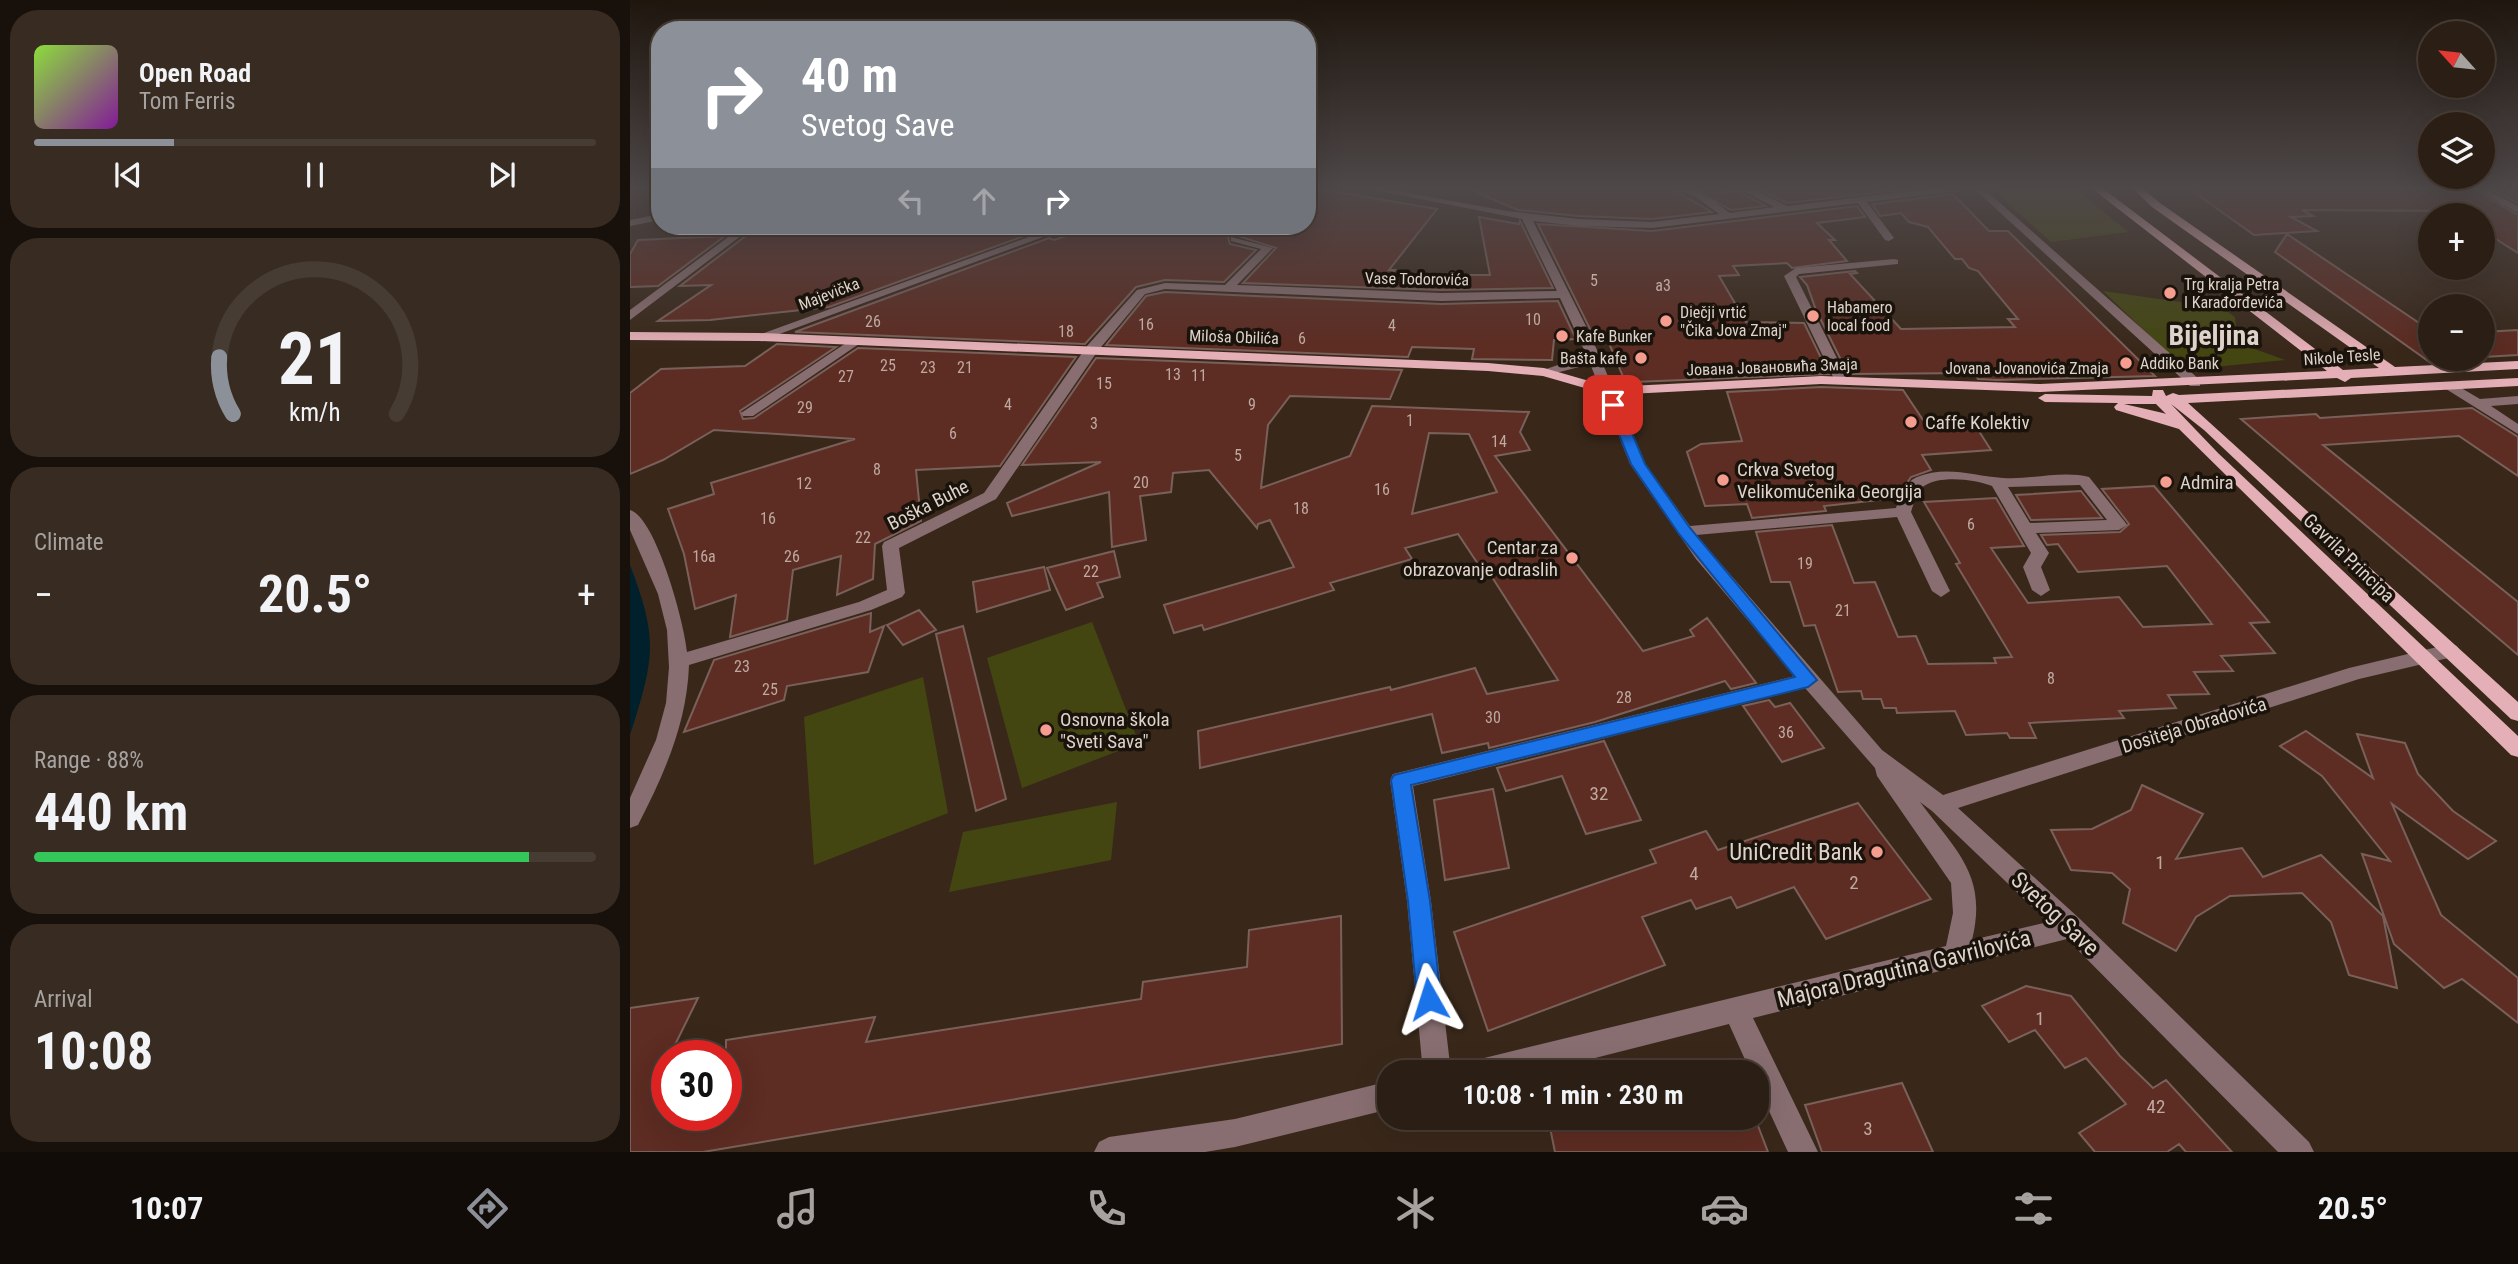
<!DOCTYPE html>
<html lang="en">
<head>
<meta charset="utf-8">
<style>
	body { margin:0; font-family:"Roboto Condensed",sans-serif; background:#372b22; color:#f1f3f6; height:100vh; display:flex; flex-direction:column; font-size:26px; white-space:nowrap }
	* { box-sizing:border-box; margin:0 }
	p { font-size:23px; color:#a6a2a0 }
	.icon { flex:none; width:38px; height:38px; fill:none; stroke:currentColor; stroke-width:2; stroke-linecap:round; stroke-linejoin:round }
	.map { position:relative; flex:1; overflow:hidden }
	.side { display:flex; flex-direction:column; gap:10px; padding:10px; background:#18100b; width:630px }
	.side>* { flex:none }
	.banner { position:absolute; left:21px; top:21px; width:665px; height:214px; border-radius:28px; box-shadow:0 7px 28px #0002,0 0 0 2px #473c34; background:#8c9099; color:#fff; overflow:hidden }
	.needle { width:46px; rotate:297deg }
	.controls { position:absolute; left:1788px; top:21px; display:grid; gap:14px }
	.controls a { display:grid; place-items:center; width:77px; height:77px; border-radius:50%; background:#2b1e14; box-shadow:0 7px 28px #0002,0 0 0 2px #473c34; font-size:35px }
	.speed { position:absolute; left:21px; top:1040px; display:flex; gap:14px; font-size:35px; font-weight:700; text-align:center }
	.speed>* { display:grid; place-content:center; width:91px; height:91px; border-radius:50%; background:#2b1e14; box-shadow:0 7px 28px #0002,0 0 0 2px #473c34; line-height:1 }
	.speed .limit { border:10px solid #d22; background:#fff; color:#111 }
	.pin { position:absolute; display:grid; place-items:center; width:60px; height:60px; color:#fff; margin:-30px; border-radius:14px; box-shadow:0 4px 10px #0006 }
	.me { position:absolute; width:77px; margin:-38px; rotate:354deg; stroke-linejoin:round; filter:drop-shadow(0 0 5px #0008) }
	.turn { display:flex; align-items:center; gap:24px; height:147px; padding:0 35px; font-size:32px }
	.turn .icon { width:91px; height:91px; stroke-width:2.5 }
	.turn b { display:block; font-size:49px; line-height:60px }
	.lanes { display:flex; align-items:center; height:66px; padding:0 35px; background:#0003; justify-content:center; gap:35px; direction:ltr }
	.lanes .off { opacity:.35 }
	.big { font-size:52px; font-weight:700; line-height:1.1 }
	.side .card { flex:1; display:flex; flex-direction:column; justify-content:center; gap:10px; min-width:0; padding:0 24px; border-radius:28px; background:#372b22 }
	.side .dial { align-items:center; gap:0 }
	.dial svg { height:182px; overflow:visible; fill:none; stroke:#473c34; stroke-width:7; stroke-linecap:round; text-anchor:middle }
	.dial text { fill:#f1f3f6; stroke:none }
	.song { display:flex; align-items:center; gap:21px }
	.cover { width:84px; height:84px; border-radius:10px; background:linear-gradient(135deg,hsl(90 70% 55%),hsl(290 70% 35%)) }
	.played { height:7px; border-radius:4px; background:linear-gradient(90deg,#8c9099 25%,#473c34 25%) }
	.keys { display:flex; justify-content:space-around; direction:ltr }
	.heat { display:flex; justify-content:space-between; align-items:center; font-size:38px; direction:ltr }
	.charge { height:10px; border-radius:5px; background:linear-gradient(90deg,#34c759 88%,#473c34 0) }
	.trip { position:absolute; left:747px; top:1060px; width:392px; height:70px; border-radius:28px; background:#2b1e14; box-shadow:0 7px 28px #0002,0 0 0 2px #473c34; font-weight:700; line-height:70px; text-align:center }
	.tab-bar { display:flex; height:112px; justify-content:space-around; align-items:center; background:#110c08; color:#a6a2a0 }
	.tab-bar .icon { width:49px; height:49px }
	.tab-bar .current { color:#8c9099 }
	.tab-bar b { font-size:32px; color:#f1f3f6 }
	main { display:flex; flex:1; min-height:0 }
	.map>svg:first-child { display:block }
	.green { fill:#444612 }
	.water { fill:#00202b }
	.building { fill:#5d2c22; stroke:#7a605a; stroke-width:2; fill-rule:evenodd }
	.lines { fill:none; stroke-linecap:round; stroke-linejoin:round }
	.minor { fill:#886e71; fill-rule:evenodd }
	.major { fill:#e4afb6; fill-rule:evenodd }
	.route { fill:#1a73e8; stroke:#114b97; stroke-width:2 }
	.poi-dot { fill:#f59d8e; stroke:#1a130c; stroke-width:2.5 }
	.labels { text-anchor:middle; dominant-baseline:central; stroke-width:7; stroke-linejoin:round; paint-order:stroke }
	.far-street-label { font-size:16px; fill:#ded3ca; stroke:#1a130c }
	.number-label { font-size:16px; fill:#bea9a0 }
	.far-poi-label { font-size:16px; fill:#ded3ca; stroke:#1a130c; text-anchor:start }
	.poi-label { font-size:19px; fill:#ded3ca; stroke:#1a130c; text-anchor:start }
	.street-label { font-size:19px; fill:#ded3ca; stroke:#1a130c }
	.near-number-label { font-size:19px; fill:#bea9a0 }
	.near-poi-label { font-size:23px; fill:#ded3ca; stroke:#1a130c; text-anchor:end }
	.near-street-label { font-size:23px; fill:#ded3ca; stroke:#1a130c }
	.far-town-label { font-size:28px; font-weight:bold; fill:#ded3ca; stroke:#1a130c }
</style>
</head>
<body>
<main>
<section class="side">
<div class="card">
<div class="song"><i class="cover"></i><div><b>Open Road</b><p>Tom Ferris</p></div></div>
<div class="played"></div>
<div class="keys"><svg class="icon" aria-label="previous" viewBox="0 0 24 24"><path d="M18 5L8 12l10 7zM5 5v14"/></svg><svg class="icon" aria-label="pause" viewBox="0 0 24 24"><path d="M8 5v14M16 5v14"/></svg><svg class="icon" aria-label="next" viewBox="0 0 24 24"><path d="M6 5l10 7-10 7zM19 5v14"/></svg></div>
</div>
<div class="card dial"><svg viewBox="0 0 100 80">
<path d="M14 69A42 42 0 1 1 86 69"/>
<path d="M14 69A42 42 0 0 1 8 44" stroke="#8c9099"/>
<text x="50" y="56" font-size="32" font-weight="700">21</text>
<text x="50" y="72" font-size="11">km/h</text>
</svg></div>
<div class="card"><p>Climate</p>
<div class="heat"><a>−</a><b class="big">20.5°</b><a>+</a></div>
</div>
<div class="card"><p>Range · 88%</p><b class="big">440 km</b><div class="charge"></div></div>
<div class="card"><p>Arrival</p><b class="big">10:08</b></div>
</section>
<div class="map">
<svg width="1888" height="1152" viewBox="0 0 1888 1152">
	<rect width="100%" height="100%" fill="#39281a"/>
	<path class="green" d="M1360,187H1443L1498,232L1421,242Z
		M1473,291L1592,308L1605,317L1608,343L1655,360L1584,367L1550,365Z
		M462,622L509,743L392,788L357,658Z
		M293,677L318,813L184,865L174,717Z
		M487,802L481,860L319,892L333,832Z"/>
	<path class="water" d="M0,565C29,641 24,659 0,735Z"/>
	<path class="building" d="M677,187L807,209L759,270H765L762,275H860L849,217L889,224L890,221L923,288L811,290L613,283L646,248L602,234L598,237L600,244L626,250L594,282L535,280L506,287L455,344L165,332L419,238L424,240L467,226H677Z
		M834,187H1038L1082,212L1022,219L949,216L888,210Z
		M1059,187H1093L1094,193L1106,190L1136,206L1101,210Z
		M1123,187H1296L1157,203Z
		M1557,187H1838L1888,215V253L1853,231V215H1829L1822,211L1672,210L1683,216L1661,217L1687,231L1624,235Z
		M1856,187H1888V203Z
		M1323,194L1359,231H1378L1525,376L1367,380L1348,379L1344,373L1218,374L1186,310L1177,285L1170,277L1225,271L1227,273L1220,274L1271,329L1385,327L1378,319H1388L1348,271L1339,268L1332,259H1325L1298,227L1279,222L1271,213L1250,216L1242,204Z
		M1227,206L1235,217L1187,223L1205,240H1199L1217,261L1162,268L1157,263L1103,266L1109,275L1089,276L1116,322L1174,323L1199,374L1004,382L994,379L976,336L964,337L908,224L1022,231Z
		M138,226H391L405,232L199,307L80,320L28,321L81,285L50,286L117,235L128,234Z
		M1657,234L1801,331V363L1645,252Z
		M95,236L28,286L0,287V254L8,240Z
		M535,292L811,304L928,301L946,339L924,340L922,360L842,359L844,349L782,347L778,357L476,345L516,296Z
		M1888,330V355L1853,357V332Z
		M147,344L206,347L110,411L113,419L124,418L228,348L446,357L370,466L286,470L291,521L245,544L243,579L207,595L211,556L163,570L157,620L100,637L106,595L65,609L54,554L38,509L84,494L81,483L225,439L84,430L33,460L0,474V393L31,369L115,366Z
		M466,358L772,370L760,399L660,396L638,425L631,488L720,456L742,406L899,412L890,432L900,450L865,456L1013,651L1064,636L1060,630L1077,618L1126,683L1101,689L1095,681L965,722L859,748L858,743L812,753L802,714L570,768L568,731L760,687L761,690L845,668L857,694L928,680L853,563L848,564L828,534L775,548L782,559L700,583L704,590L574,630L572,625L544,633L534,605L664,567L640,520L628,524L627,528L579,470L543,473L541,492L510,496L516,540L482,547L479,492L382,516L377,503L471,462L392,465ZM799,433L839,434L867,492L782,514Z
		M1191,387L1273,390L1293,420H1304L1308,426L1345,425L1361,450L1292,455L1301,470L1281,477L1267,498L1194,506L1196,511L1122,518L1117,504L1075,506L1057,452L1071,444L1112,441L1097,392Z
		M1842,408L1888,437V476L1829,436L1693,445L1888,602V655L1611,419L1686,414L1690,418Z
		M1524,486L1639,622L1620,623L1645,653L1591,656L1603,671L1564,672L1579,694L1538,695L1546,708L1489,711L1494,718L1399,723L1406,738H1380L1377,733L1336,735L1325,711L1267,713L1266,708H1254L1251,699H1233L1231,691L1208,692L1185,625L1174,626L1160,582H1141L1126,532L1202,525L1224,583L1245,582L1268,637L1286,636L1298,664L1366,663L1364,658L1382,657L1326,564L1330,563L1294,502L1366,498L1394,546L1361,548L1398,603L1489,597L1513,627L1582,624L1537,566L1448,572L1428,544L1417,545L1411,535L1490,532L1499,524L1472,489Z
		M1451,491L1472,518L1401,520L1386,495Z
		M484,551L490,577L467,583L473,597L436,610L417,568Z
		M414,567L420,590L347,612L343,582Z
		M289,610L306,630L273,645L257,625Z
		M241,613L240,632L254,626L238,672L157,686L154,700L54,732L84,660Z
		M333,626L376,799L346,811L306,634Z
		M1139,700L1145,707L1160,703L1194,748L1152,762L1113,706Z
		M1676,731L1743,778L1727,734L1775,743L1788,774L1823,811L1866,841L1838,859L1762,804L1811,915L1888,978V1023L1832,979L1814,988L1764,944L1732,854L1760,861L1692,776L1650,746Z
		M974,741L1011,820L956,834L932,776L876,791L867,768Z
		M1512,785L1573,814L1546,859L1612,848L1633,877L1691,855L1753,916L1767,988L1719,975L1701,922L1672,893L1600,896L1566,917L1546,951L1493,923L1500,889L1482,873L1441,870L1421,830L1462,829L1501,810Z
		M863,789L879,868L815,880L804,800Z
		M1228,803L1301,899L1196,939L1164,887L1107,908L1101,897L1066,909L1061,900L1012,917L1035,965L858,1031L824,932L1026,863L1020,850L1076,831L1088,850Z
		M711,916L712,1044L73,1152H0V1008L68,998L40,1055H37V1115H96V1040L245,1017L236,1042L511,999L513,982L617,967L619,930Z
		M1396,986L1441,996L1490,1056L1523,1088L1536,1080L1602,1152H1556L1549,1144L1537,1152H1465L1449,1133L1496,1104L1456,1058L1435,1068L1405,1030L1379,1042L1352,1006Z
		M1272,1083L1303,1152H1192L1175,1105Z
		M918,1118H1125L1138,1152H925Z"/>
	<g class="lines">
		<path class="minor" d="M729,187H746L877,211L949,219L1022,222L1089,214L1066,197L1041,187C1066,187 1081,199 1100,213L1144,207L1106,187H1118L1157,206L1315,187H1341L1336,190L1237,202L1264,238L1259,241L1255,240L1228,203L1022,228L949,226L903,221L961,336L1015,464L1060,526L1266,508C1270,496 1275,482 1287,477C1316,465 1344,476 1373,478C1401,480 1432,470 1459,477L1495,522L1497,525L1489,530L1406,533L1419,553L1411,567L1420,590L1411,596L1402,590L1393,567L1401,553L1362,486C1346,479 1309,475 1294,486C1286,492 1284,503 1281,512L1320,591L1311,597L1302,591L1267,517L1066,535L1252,750L1313,795L1719,668L1820,644L1827,646L1830,651L1827,656L1729,679L1328,808L1450,919L1679,1142L1684,1152H1648L1437,939L1123,1018L1188,1152H1158L1127,1085V1073H1121L1099,1024L906,1073H836L840,1063L850,1059L1316,946L1323,913L1321,883L1247,776L1245,768L1175,688L783,786L801,901L821,1073H793L777,901L760,780L763,774L1165,676L1066,559L1000,464L959,361L953,366L914,376L907,372L943,360L955,352L930,298L811,301L535,289L515,294L467,352L366,499L269,548L275,593L272,597L241,610L59,665C57,724 34,774 8,825L0,828V798L26,740L36,703L39,667L37,630L28,594L0,530V510C26,517 55,625 57,652L229,602L257,590L252,546L254,542L354,493L457,346L507,290L535,283L595,285L631,249L601,241V237L643,248L607,285L811,293L927,291L892,219ZM1450,485L1477,520L1400,523L1378,487ZM1290,802L1302,811L1418,922L1342,940C1358,875 1326,851 1290,802Z
			M1342,187H1352L1570,380V386H1560Z
			M1840,187H1851L1888,206V213Z
			M30,214V220L0,226V220Z
			M113,226H124L0,320V310Z
			M429,226H443L133,340L123,337Z
			M1264,259L1268,260V264L1169,274L1166,277L1218,380L1211,384L1206,383L1154,276L1166,268Z
			M225,337L231,341L229,344L123,416H113L111,413Z
			M1821,382L1850,399L1888,396V404L1861,406L1888,424V434L1816,389V383Z
			M760,1081V1109L605,1147L575,1152H464L469,1142L479,1137L605,1119Z"/>
		<path class="major" d="M1460,187H1471L1713,370L1749,368L1522,207L1501,187H1511L1530,203L1765,367L1888,361V369L1721,378L1715,382L1707,378L1410,392L1191,384L979,395L913,376L858,371L129,341L0,340V332L129,333L858,363L914,368L980,387L1191,376L1410,384L1697,371Z
			M1888,378V386L1558,403L1888,702V721L1881,719L1574,430L1541,404L1588,453L1888,736V757L1881,755L1549,429L1486,410L1484,407L1488,403L1415,402L1408,398L1415,394L1522,396L1523,390H1533L1536,396L1543,393L1549,395ZM1494,404H1526L1536,414L1533,413Z"/>
	</g>
	<linearGradient id="sky" x2="0" y2="1"><stop stop-color="#1f160e"/><stop offset="0.54" stop-color="#4e4849"/><stop offset="1" stop-color="#4e4849" stop-opacity="0"/></linearGradient>
	<rect width="1888" height="348" fill="url(#sky)"/>
	<path class="route" d="M983,401L990,405L1015,464L1060,528L1187,680L1178,687L781,785L800,901L811,999L808,1007L799,1010L791,1007L787,999L778,901L761,780L764,775L1165,677L1049,534L1001,464L977,405Z"/>
	<g class="poi-dot">
		<circle cx="1540" cy="293" r="7"/>
		<circle cx="1183" cy="316" r="7"/>
		<circle cx="1036" cy="321" r="7"/>
		<circle cx="932" cy="336" r="7"/>
		<circle cx="1011" cy="358" r="7"/>
		<circle cx="1496" cy="363" r="7"/>
		<circle cx="1281" cy="422" r="7"/>
		<circle cx="1093" cy="480" r="7"/>
		<circle cx="1536" cy="482" r="7"/>
		<circle cx="942" cy="558" r="7"/>
		<circle cx="416" cy="730" r="7"/>
		<circle cx="1247" cy="852" r="7"/>
	</g>
	<g class="labels">
		<g class="far-street-label">
			<text transform="translate(787 279) rotate(1)">Vase Todorovića</text>
			<text transform="translate(199 294) rotate(-21)">Majevička</text>
			<text transform="translate(604 337) rotate(2)">Miloša Obilića</text>
			<text transform="translate(1712 357) rotate(-4)">Nikole Tesle</text>
			<text transform="translate(1142 367) rotate(-2)">Јована Јовановића Змаја</text>
			<text x="1397" y="368">Jovana Jovanovića Zmaja</text>
		</g>
		<g class="number-label">
			<text x="964" y="280">5</text>
			<text x="1033" y="285">a3</text>
			<text x="903" y="319">10</text>
			<text x="243" y="321">26</text>
			<text x="516" y="324">16</text>
			<text x="762" y="325">4</text>
			<text x="436" y="331">18</text>
			<text x="672" y="338">6</text>
			<text x="258" y="365">25</text>
			<text x="298" y="367">23</text>
			<text x="335" y="367">21</text>
			<text x="543" y="374">13</text>
			<text x="569" y="375">11</text>
			<text x="216" y="376">27</text>
			<text x="474" y="383">15</text>
			<text x="378" y="404">4</text>
			<text x="622" y="404">9</text>
			<text x="175" y="407">29</text>
			<text x="780" y="420">1</text>
			<text x="464" y="423">3</text>
			<text x="323" y="433">6</text>
			<text x="869" y="441">14</text>
			<text x="608" y="455">5</text>
			<text x="247" y="469">8</text>
			<text x="511" y="482">20</text>
			<text x="174" y="483">12</text>
			<text x="752" y="489">16</text>
			<text x="671" y="508">18</text>
			<text x="138" y="518">16</text>
			<text x="1341" y="524">6</text>
			<text x="233" y="537">22</text>
			<text x="74" y="556">16a</text>
			<text x="162" y="556">26</text>
			<text x="1175" y="563">19</text>
			<text x="461" y="571">22</text>
			<text x="1213" y="610">21</text>
			<text x="112" y="666">23</text>
			<text x="1421" y="678">8</text>
			<text x="140" y="689">25</text>
			<text x="994" y="697">28</text>
			<text x="863" y="717">30</text>
			<text x="1156" y="732">36</text>
		</g>
		<g class="far-poi-label">
			<text x="1554" y="284">Trg kralja Petra<tspan x="1554" dy="18">I Karađorđevića</tspan></text>
			<text x="1197" y="307">Habamero<tspan x="1197" dy="18">local food</tspan></text>
			<text x="1050" y="312">Dječji vrtić<tspan x="1050" dy="18">"Čika Jova Zmaj"</tspan></text>
			<text x="946" y="336">Kafe Bunker</text>
			<text x="997" y="358" text-anchor="end">Bašta kafe</text>
			<text x="1510" y="363">Addiko Bank</text>
		</g>
		<g class="poi-label">
			<text x="1295" y="422">Caffe Kolektiv</text>
			<text x="1107" y="469">Crkva Svetog<tspan x="1107" dy="22">Velikomučenika Georgija</tspan></text>
			<text x="1550" y="482">Admira</text>
			<text x="928" y="547" text-anchor="end">Centar za<tspan x="928" dy="22">obrazovanje odraslih</tspan></text>
			<text x="430" y="719">Osnovna škola<tspan x="430" dy="22">"Sveti Sava"</tspan></text>
		</g>
		<g class="street-label">
			<text transform="translate(298 505) rotate(-27)">Boška Buhe</text>
			<text transform="translate(1719 558) rotate(44)">Gavrila Principa</text>
			<text transform="translate(1564 725) rotate(-17)">Dositeja Obradovića</text>
		</g>
		<g class="near-number-label">
			<text x="969" y="793">32</text>
			<text x="1530" y="862">1</text>
			<text x="1064" y="873">4</text>
			<text x="1224" y="882">2</text>
			<text x="1410" y="1018">1</text>
			<text x="1526" y="1106">42</text>
			<text x="1238" y="1128">3</text>
		</g>
		<g class="near-poi-label">
			<text x="1233" y="852">UniCredit Bank</text>
		</g>
		<g class="near-street-label">
			<text transform="translate(1425 914) rotate(43)">Svetog Save</text>
			<text transform="translate(1274 969) rotate(-14)">Majora Dragutina Gavrilovića</text>
		</g>
		<g class="far-town-label">
			<text x="1584" y="335">Bijeljina</text>
		</g>
	</g>
</svg>
<div class="controls">
<a><svg class="needle" viewBox="-14 -14 28 28"><path d="M0-13l5 13h-10z" fill="#e53935"/><path d="M0 13l5-13h-10z" fill="#a6a2a0"/></svg></a>
<a><svg class="icon" aria-label="layers" viewBox="0 0 24 24"><path d="M12 4l9 5-9 5-9-5zM3 14l9 5 9-5"/></svg></a>
<a>+</a>
<a>−</a>
</div>
<div class="speed"><div class="limit">30</div></div>
<div class="pin" style="left:983px;top:405px;background:#d93025"><svg class="icon" aria-label="arrive" viewBox="0 0 24 24"><path d="M6 21V4h12l-3 4 3 4H6"/></svg></div>
<svg class="me" style="left:799px;top:999px" viewBox="-20 -20 40 40"><path d="M0-17L14 15 0 8-14 15z" fill="#1a73e8" stroke="#fff" stroke-width="4"/></svg>
<div class="trip">10:08 · 1 min · 230 m</div>
<div class="banner">
<div class="turn"><svg class="icon" aria-label="right" viewBox="0 0 24 24"><path d="M7 20v-9h11M14 6l5 5-5 5"/></svg><div><b>40 m</b>Svetog Save</div></div>
<div class="lanes"><svg class="icon off" aria-label="left" viewBox="0 0 24 24"><path d="M17 20v-9H6M10 6l-5 5 5 5"/></svg><svg class="icon off" aria-label="ahead" viewBox="0 0 24 24"><path d="M12 20V5M6 11l6-6 6 6"/></svg><svg class="icon" aria-label="right" viewBox="0 0 24 24"><path d="M7 20v-9h11M14 6l5 5-5 5"/></svg></div>
</div>
</div>
</main>
<nav class="tab-bar">
<b>10:07</b>
<svg class="icon current" aria-label="directions" viewBox="0 0 24 24"><path d="M12 3l9 9-9 9-9-9zM9 14v-3h6M13 9l2 2-2 2"/></svg>
<svg class="icon" aria-label="music" viewBox="0 0 24 24"><path d="M9 18V5l10-2v13"/><circle cx="6" cy="18" r="3"/><circle cx="16" cy="16" r="3"/></svg>
<svg class="icon" aria-label="phone" viewBox="0 0 24 24"><path d="M5 4h4l2 5-3 2q2 4 5 5l2-3 5 2v4C11 20 4 13 5 4z"/></svg>
<svg class="icon" aria-label="climate" viewBox="0 0 24 24"><path d="M12 3v18M4 7l16 10M4 17L20 7"/></svg>
<svg class="icon" aria-label="car" viewBox="0 0 24 24"><path d="M5 17H2v-5l4-1 3-4h7l3 4 3 1v5h-3M9 17h6M6 11h13"/><circle cx="7" cy="17" r="2"/><circle cx="17" cy="17" r="2"/></svg>
<svg class="icon" aria-label="filters" viewBox="0 0 24 24"><path d="M4 7h16M4 17h16"/><circle cx="9" cy="7" r="2"/><circle cx="15" cy="17" r="2"/></svg>
<b>20.5°</b>
</nav>
</body>
</html>
